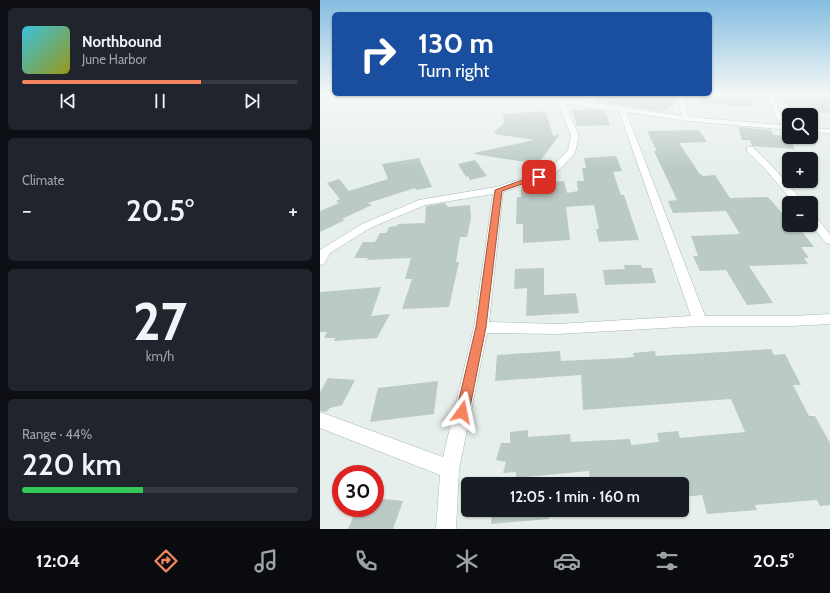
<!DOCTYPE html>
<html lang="en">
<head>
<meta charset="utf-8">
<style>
	body { margin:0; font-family:Cabin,sans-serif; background:#20242c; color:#f1f3f6; height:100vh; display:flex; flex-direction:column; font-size:15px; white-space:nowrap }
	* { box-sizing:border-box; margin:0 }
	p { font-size:13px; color:#9ea1a6 }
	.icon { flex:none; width:22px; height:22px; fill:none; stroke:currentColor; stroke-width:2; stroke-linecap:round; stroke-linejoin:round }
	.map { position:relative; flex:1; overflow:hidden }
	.side { display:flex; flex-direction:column; gap:8px; padding:8px; background:#0d0f14; width:320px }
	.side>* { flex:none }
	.guide { position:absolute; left:12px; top:12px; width:380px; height:84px; border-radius:6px; box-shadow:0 1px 3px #0004; background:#1a4fa0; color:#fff; overflow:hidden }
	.fabs { position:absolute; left:462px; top:108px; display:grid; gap:8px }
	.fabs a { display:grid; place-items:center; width:36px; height:36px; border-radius:6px; background:#171b24; box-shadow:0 1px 3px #0004; font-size:20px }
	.speed { position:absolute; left:12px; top:465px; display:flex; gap:8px; font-size:20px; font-weight:700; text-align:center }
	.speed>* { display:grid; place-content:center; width:52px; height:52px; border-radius:50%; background:#171b24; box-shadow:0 1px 3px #0004; line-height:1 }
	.speed .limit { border:6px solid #d22; background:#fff; color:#111 }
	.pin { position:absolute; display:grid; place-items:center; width:34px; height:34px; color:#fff; margin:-17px; border-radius:8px; box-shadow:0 2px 6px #0006 }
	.me { position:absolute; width:44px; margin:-22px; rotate:12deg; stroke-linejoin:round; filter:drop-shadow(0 0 3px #0008) }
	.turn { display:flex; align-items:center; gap:14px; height:84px; padding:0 20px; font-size:18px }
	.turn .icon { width:52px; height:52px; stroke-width:2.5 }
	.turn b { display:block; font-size:28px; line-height:34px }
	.big { font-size:30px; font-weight:600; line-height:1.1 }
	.side .card { flex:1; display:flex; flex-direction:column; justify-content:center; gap:6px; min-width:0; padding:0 14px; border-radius:6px; background:#20242c }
	.side .dial { align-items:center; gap:0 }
	.dial b { font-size:52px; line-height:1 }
	.song { display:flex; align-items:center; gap:12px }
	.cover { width:48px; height:48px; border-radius:6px; background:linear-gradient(135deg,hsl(190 70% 55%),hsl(60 70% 35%)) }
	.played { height:4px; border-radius:2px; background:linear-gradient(90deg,#f4845f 65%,#363941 65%) }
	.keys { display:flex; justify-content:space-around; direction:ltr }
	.heat { display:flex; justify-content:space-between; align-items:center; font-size:22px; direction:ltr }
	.charge { height:6px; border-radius:3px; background:linear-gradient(90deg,#34c759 44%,#363941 0) }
	.trip { position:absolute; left:141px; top:477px; width:228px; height:40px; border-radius:6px; background:#171b24; box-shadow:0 1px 3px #0004; font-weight:600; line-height:40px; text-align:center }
	.tab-bar { display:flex; height:64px; justify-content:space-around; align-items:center; background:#090b0e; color:#9ea1a6 }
	.tab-bar .icon { width:28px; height:28px }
	.tab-bar .on { color:#f4845f }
	.tab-bar b { font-size:18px; color:#f1f3f6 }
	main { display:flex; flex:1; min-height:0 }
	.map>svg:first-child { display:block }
	.building { fill:#bbcac4 }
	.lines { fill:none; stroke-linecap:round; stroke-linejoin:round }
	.minor-casing { stroke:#a8b8b2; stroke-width:1 }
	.minor { fill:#fff; fill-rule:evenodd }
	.route { fill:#f4845f; stroke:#9f563e }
</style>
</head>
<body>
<main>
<section class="side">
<div class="card">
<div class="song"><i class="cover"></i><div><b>Northbound</b><p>June Harbor</p></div></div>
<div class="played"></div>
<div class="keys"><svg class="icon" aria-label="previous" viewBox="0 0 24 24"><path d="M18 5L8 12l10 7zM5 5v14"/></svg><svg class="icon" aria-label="pause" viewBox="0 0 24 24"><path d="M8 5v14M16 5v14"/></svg><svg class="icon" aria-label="next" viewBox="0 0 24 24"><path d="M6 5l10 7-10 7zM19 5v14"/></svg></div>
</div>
<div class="card"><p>Climate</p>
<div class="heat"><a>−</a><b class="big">20.5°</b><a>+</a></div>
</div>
<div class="card dial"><b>27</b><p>km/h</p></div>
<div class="card"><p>Range · 44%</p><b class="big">220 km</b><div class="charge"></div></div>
</section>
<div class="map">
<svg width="510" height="529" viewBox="0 0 510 529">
	<rect width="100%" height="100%" fill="#e6efeb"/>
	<path class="building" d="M276,94H345L358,96V100L344,112L276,101Z
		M381,94L432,95L434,107L381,103Z
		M461,94L510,97V113L471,111Z
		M272,109L285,111L290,125L257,126L252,110Z
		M226,111L233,136L240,134L218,164L154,154V153L214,140L174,134L176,133H173L184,123L183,114Z
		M418,127L451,130L453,135L469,136L475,149L432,146L430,140H422Z
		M379,130L387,142L359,143L379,173L383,176L395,175L410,198L448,197L469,221V225H472L475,229H480L494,247H481L489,258H484L488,264L429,266L453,303L427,305L406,270L380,271L373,256H378L371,236L420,234L406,211L353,213L348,201L357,200L334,151H337L327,131Z
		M296,156L302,171L293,172L301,195H304L319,240L279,242L276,229H279L274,205L246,207L250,240L203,243V224H196L197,197H201V189L224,186L223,182L244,181L247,193L258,191L257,181H264L262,168H266L264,158Z
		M99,158L112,187L96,190L95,188L48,203L52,205L22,219L25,220L0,232V211L19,203L16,201L20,199L7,183L19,179L29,191L68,179L62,164Z
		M155,160L167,176L150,180L148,176L146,177L138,164Z
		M125,203L128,207L150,205L151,218L147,237H140L136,262H139L129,307L82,309L92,279H85L91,258L47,260L48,258H34L43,242H55L60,233H66L69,227L77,226L78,224L105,223L106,206Z
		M304,265H321L322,268H332L336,283L285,285L283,270L305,269Z
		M224,268V295L256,293L259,313L206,316L207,288L194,289L195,269Z
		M61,287L51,316L70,314L57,338L14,341L15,338H4L7,332H0V292Z
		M451,349L454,355L465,354L481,385H473L489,416H495L510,443V505L500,506L497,500L435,505L437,510L387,514L382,495L362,497V484H270L269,471L196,478V472L183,473L186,462L176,460L181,443H190V432L208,430V437L250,434L251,442L310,439L311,445L339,442L337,433L358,431L360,438L425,432L411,399L263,410L261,375L175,381L177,355L240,351L241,361L304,358L314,357L313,353L335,351L336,356Z
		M8,378L35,380L22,405L10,408L6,412L0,411V392Z
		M118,381L114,414L50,422L58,388Z
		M56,498L83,501L73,529H28L37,508H55Z
		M172,510H228L229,519L171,524Z"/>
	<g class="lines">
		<g class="minor-casing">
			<path id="minor" d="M201,94H214L362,116L360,110V94H366V110L370,117L461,125L453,112L447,94H453L459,112L469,125V130L367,121L306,112L385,316H472L510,314V324L472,326H380L237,334L167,333L139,469L136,529H116L120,475L0,428V412L123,457L154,327L173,194L105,205L50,228L10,253L4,264L0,265V250L42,224L99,200L176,187L229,170L248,150L251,136L238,102ZM245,104L299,111L371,316L237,324L169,322L183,192L235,174L255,153L259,136Z
				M491,128L510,129V133L491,132Z
				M427,147H433L452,166L484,203H474L446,170L427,151Z
				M491,215L495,216L510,234V244L506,243L491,225Z"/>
		</g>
		<use href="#minor" class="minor"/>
	</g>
	<linearGradient id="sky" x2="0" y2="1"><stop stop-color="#84bce0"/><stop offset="0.56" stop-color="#f4f8f6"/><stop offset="1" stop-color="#f4f8f6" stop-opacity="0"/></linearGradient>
	<rect width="510" height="168" fill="url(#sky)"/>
	<path class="route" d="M216,175L222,177L182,191L166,327L149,412L147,416L142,418L138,416L136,412L156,327L175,190Z"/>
</svg>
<div class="fabs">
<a><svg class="icon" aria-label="search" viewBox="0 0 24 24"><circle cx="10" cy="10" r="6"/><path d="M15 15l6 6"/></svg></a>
<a>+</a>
<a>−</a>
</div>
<div class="speed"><div class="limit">30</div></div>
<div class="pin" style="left:219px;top:177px;background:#d93025"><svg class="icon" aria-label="arrive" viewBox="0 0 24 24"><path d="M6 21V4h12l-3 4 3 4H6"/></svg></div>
<svg class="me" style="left:142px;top:412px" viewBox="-20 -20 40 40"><path d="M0-17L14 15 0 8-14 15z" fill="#f4845f" stroke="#fff" stroke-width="4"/></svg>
<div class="trip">12:05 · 1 min · 160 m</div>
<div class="guide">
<div class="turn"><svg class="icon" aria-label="right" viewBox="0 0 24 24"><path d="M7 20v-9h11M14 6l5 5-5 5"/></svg><div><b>130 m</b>Turn right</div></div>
</div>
</div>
</main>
<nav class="tab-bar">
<b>12:04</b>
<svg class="icon on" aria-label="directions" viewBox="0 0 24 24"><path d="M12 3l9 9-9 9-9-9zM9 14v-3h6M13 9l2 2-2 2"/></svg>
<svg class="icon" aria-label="music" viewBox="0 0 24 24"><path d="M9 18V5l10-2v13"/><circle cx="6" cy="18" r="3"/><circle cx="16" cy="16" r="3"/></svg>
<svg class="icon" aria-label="phone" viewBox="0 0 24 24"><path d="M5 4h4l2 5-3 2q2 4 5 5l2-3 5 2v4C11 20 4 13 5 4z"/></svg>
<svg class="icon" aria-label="climate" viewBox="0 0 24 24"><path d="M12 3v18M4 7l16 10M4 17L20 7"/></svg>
<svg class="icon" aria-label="car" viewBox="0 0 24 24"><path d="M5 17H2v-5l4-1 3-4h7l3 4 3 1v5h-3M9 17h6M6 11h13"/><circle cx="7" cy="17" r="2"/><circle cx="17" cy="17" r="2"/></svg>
<svg class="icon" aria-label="filters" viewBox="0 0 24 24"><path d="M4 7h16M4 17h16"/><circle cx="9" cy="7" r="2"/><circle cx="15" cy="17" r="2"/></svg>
<b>20.5°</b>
</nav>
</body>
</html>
